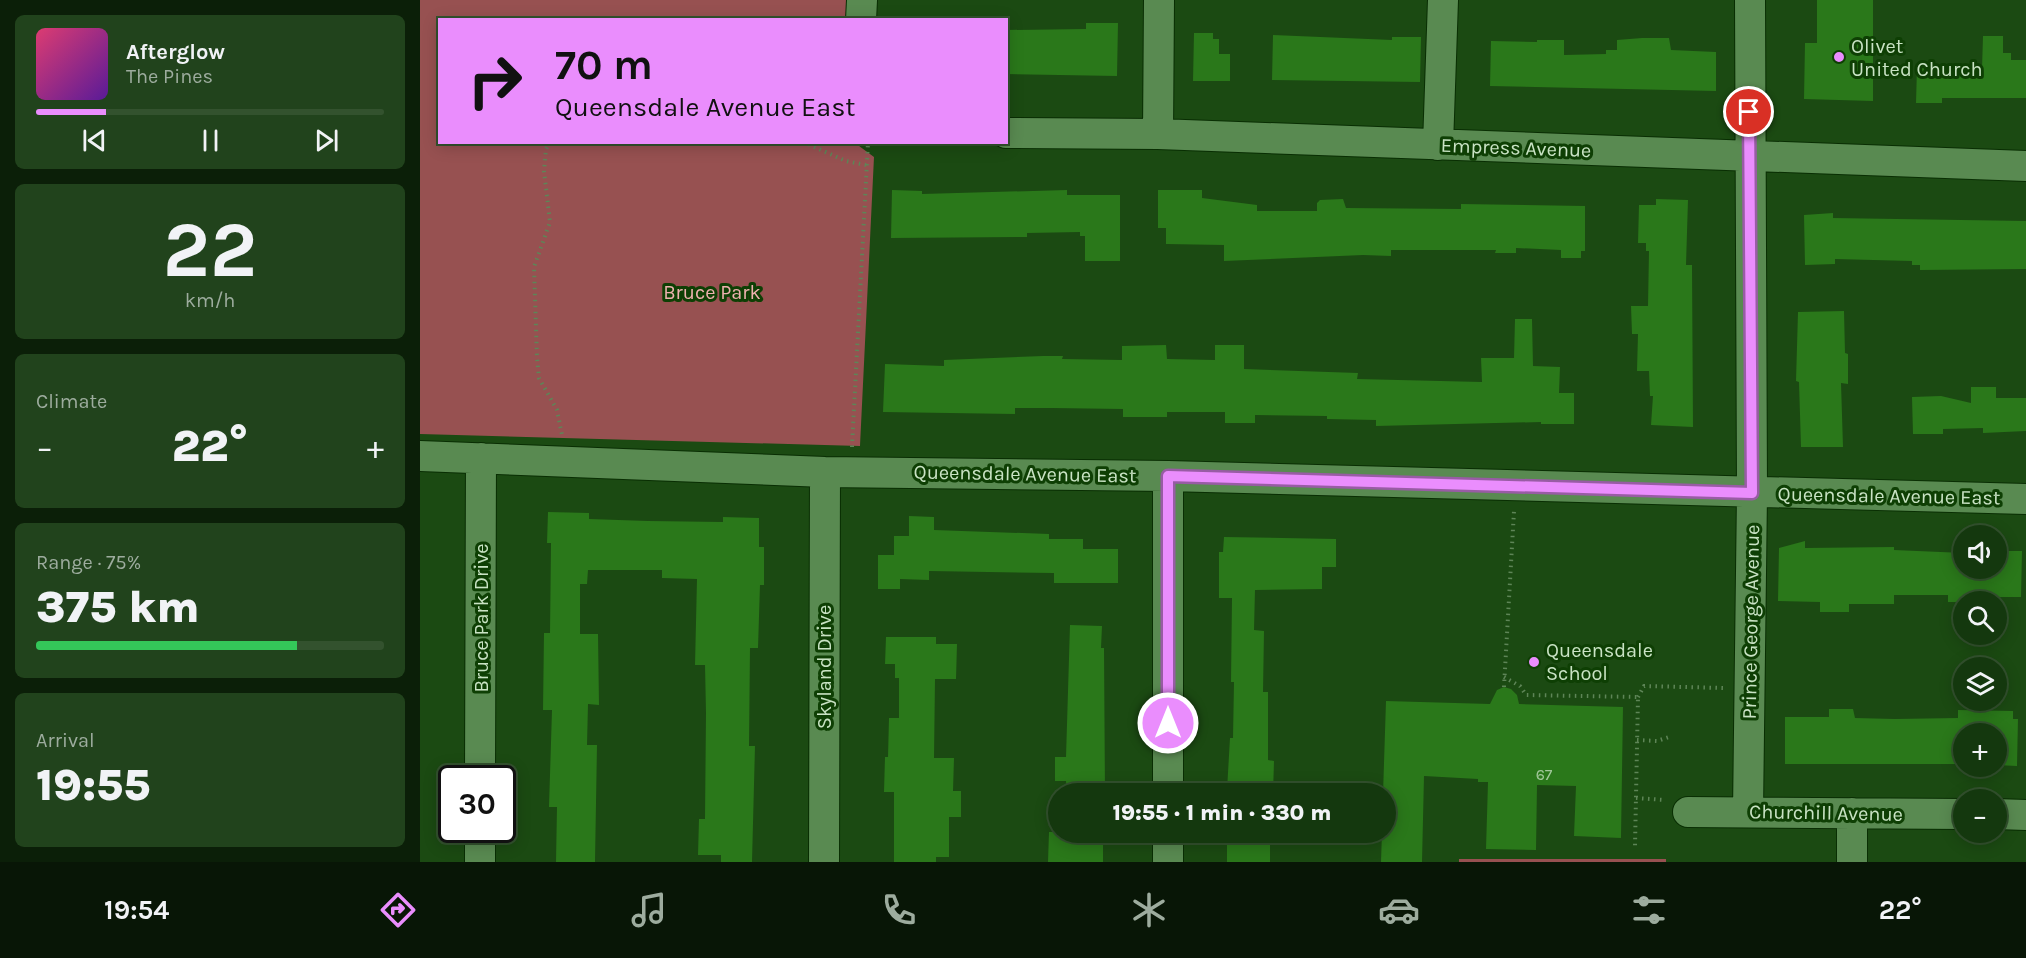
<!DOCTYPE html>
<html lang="en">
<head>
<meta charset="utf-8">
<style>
	body { margin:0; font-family:Karla,sans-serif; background:#21431c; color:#f1f3f6; height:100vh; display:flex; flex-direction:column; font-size:22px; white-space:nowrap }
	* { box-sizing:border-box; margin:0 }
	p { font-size:20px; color:#9dac9e }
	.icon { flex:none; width:33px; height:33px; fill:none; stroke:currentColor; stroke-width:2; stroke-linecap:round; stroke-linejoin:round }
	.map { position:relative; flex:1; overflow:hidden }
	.side { display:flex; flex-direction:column; gap:15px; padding:15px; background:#0b1f08; width:420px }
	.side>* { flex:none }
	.guide { position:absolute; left:18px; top:18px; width:570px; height:126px; border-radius:0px; box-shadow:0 3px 15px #0003,0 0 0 2px #33522e; background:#ea8dfd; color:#111; overflow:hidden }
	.fabs { position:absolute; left:1533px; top:525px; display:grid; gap:12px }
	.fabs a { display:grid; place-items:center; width:54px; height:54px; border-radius:50%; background:#14380e; box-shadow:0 3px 15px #0003,0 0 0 2px #33522e; font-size:30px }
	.speed { position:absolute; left:18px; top:765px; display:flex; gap:12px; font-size:30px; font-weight:700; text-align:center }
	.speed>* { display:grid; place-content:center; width:78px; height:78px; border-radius:50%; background:#14380e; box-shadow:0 3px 15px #0003,0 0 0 2px #33522e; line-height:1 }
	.speed .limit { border:3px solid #111; border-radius:9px; background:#fff; color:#111 }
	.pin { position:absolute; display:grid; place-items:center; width:51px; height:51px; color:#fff; margin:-26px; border:3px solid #fff; border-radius:50%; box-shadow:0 2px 6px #0007 }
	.me { position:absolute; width:66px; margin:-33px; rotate:0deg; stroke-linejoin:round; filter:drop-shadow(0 0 4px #0008) }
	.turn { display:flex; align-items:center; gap:21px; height:126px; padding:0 18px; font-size:27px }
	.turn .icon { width:78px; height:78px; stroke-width:2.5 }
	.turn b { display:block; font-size:42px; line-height:51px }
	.big { font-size:45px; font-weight:800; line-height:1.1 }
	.side .widget { flex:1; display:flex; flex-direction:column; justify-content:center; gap:9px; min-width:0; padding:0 21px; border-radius:9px; background:#21431c }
	.side .dial { align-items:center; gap:0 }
	.dial b { font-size:78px; line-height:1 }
	.song { display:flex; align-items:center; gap:18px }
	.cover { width:72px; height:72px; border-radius:9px; background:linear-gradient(135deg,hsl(340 70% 55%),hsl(270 70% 35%)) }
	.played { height:6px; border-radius:3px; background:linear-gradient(90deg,#ea8dfd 20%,#33522e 20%) }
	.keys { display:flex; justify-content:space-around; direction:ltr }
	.heat { display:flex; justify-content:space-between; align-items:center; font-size:33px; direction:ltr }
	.charge { height:9px; border-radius:4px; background:linear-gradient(90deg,#34c759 75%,#33522e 0) }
	.trip { position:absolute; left:628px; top:783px; width:348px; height:60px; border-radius:30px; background:#14380e; box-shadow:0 3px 15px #0003,0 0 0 2px #33522e; font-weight:800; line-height:60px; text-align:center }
	.tabs { display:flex; height:96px; justify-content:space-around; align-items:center; background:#081606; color:#9dac9e }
	.tabs .icon { width:42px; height:42px }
	.tabs .active { color:#ea8dfd }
	.tabs b { font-size:27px; color:#f1f3f6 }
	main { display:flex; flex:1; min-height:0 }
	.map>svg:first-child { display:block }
	.green { fill:#975151 }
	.building { fill:#2a781a }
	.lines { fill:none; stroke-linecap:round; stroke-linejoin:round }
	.minor-casing { stroke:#092e03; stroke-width:32 }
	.path { stroke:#5e8557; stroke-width:4; stroke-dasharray:1.5 4.5; stroke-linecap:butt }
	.minor { stroke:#598a51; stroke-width:30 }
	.route-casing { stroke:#985ca4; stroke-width:15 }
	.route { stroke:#ea8dfd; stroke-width:10 }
	.poi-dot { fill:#ea8dfd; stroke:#0e3f04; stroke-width:2 }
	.labels { text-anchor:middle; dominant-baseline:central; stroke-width:6; stroke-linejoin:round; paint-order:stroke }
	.number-label { font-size:16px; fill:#a1c89a }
	.poi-label { font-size:20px; fill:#c9e3c4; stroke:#0e3f04; text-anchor:start }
	.street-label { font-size:20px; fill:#c9e3c4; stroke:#0e3f04 }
	.park-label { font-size:20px; fill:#eeb1af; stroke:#0e3f04 }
</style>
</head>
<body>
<main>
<section class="side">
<div class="widget">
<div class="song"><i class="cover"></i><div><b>Afterglow</b><p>The Pines</p></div></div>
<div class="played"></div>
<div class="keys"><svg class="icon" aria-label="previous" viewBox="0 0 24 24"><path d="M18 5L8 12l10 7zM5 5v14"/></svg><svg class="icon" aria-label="pause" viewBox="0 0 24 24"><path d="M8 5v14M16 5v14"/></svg><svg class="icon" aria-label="next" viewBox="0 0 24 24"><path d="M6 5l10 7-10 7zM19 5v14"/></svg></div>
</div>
<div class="widget dial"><b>22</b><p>km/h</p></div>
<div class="widget"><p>Climate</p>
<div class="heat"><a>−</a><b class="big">22°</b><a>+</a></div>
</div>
<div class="widget"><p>Range · 75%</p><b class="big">375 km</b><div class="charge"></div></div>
<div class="widget"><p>Arrival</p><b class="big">19:55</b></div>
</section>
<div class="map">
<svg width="1606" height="862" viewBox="0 0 1606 862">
	<rect width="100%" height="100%" fill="#1b4a12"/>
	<path class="green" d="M0,0H426V20H20V142L435,143L454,157L440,446L0,434Z
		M1039,859H1246V862H1039Z"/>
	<path class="building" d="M1397,0H1453V101L1384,99L1385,43H1397Z
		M666,23H698L697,76L586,74V30L666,29Z
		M774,33H793V39H799V54H810V81H773Z
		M853,35L972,40V37H1001L1000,82L852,80Z
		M1563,36H1583V53H1591V60H1606V98H1522V103H1496L1497,68L1562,69Z
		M1222,38H1249L1251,50L1296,52V91L1070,86L1071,41L1117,42V40H1144V55L1186,54V50H1197V40Z
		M472,190L502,191V194L647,190V195H700V261H665V236H660V232L607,233V237L471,238Z
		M738,190H782V198L837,205V211H897V203L900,200L923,199L926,208L1041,209V204L1165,206V251H1161V258H1141V250L1096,248V253H1075L1076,250H971V256L943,255L804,261V245L746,244V228H738Z
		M1236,199L1268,200L1266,265H1272L1273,427L1231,425L1233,396H1230L1229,371H1217L1218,334H1212L1211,306H1228L1229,251H1226V243H1218L1219,205H1236Z
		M1413,213V218L1606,221V269L1500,270V265H1492V261L1415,259V264L1385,265L1384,215Z
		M1424,311L1425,353L1428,354V384L1421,383L1423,447H1381L1379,382L1376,381L1378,312Z
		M1095,319H1112L1113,366L1140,367L1139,393H1154V424H1121V422L956,426V420L907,419V416L835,415V423H805V412H747V417H703V409L632,408H595V414L463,412L465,364L524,366V360L623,356H643L642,359L702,360V346L746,345L747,359L795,360V345H824V369L938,373L937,379L1062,382L1061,358H1094Z
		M1551,387H1576V398H1606V431L1563,433V428L1523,429V434H1493L1492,397L1521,396L1551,403Z
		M128,512L169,513V519L228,521L303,522V517L339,518V547H344V585H340L338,648H330L329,746H335L332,862H301V855H278L279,819H285L286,713L285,665H275L277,579L242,578V570H168L167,584H160V634H178L179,705L168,704L167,745H177L175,862H136L137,807H129L132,710H123L124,633H130L131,543H127Z
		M489,516L514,517V530L629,534V539H663V549H698V583H634V573L509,571V580L480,579V589H458V555H474V536H489Z
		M804,537L916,539V567H902V589L835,590L834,630L844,631L843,692H848V760L854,761L853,794H815V791L807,790L810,738H813L814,682H811L812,598H799V552H803Z
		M1385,541V548L1474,547V550L1544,553V568H1576V551H1602L1601,597H1555V602H1528V595H1474V604H1429V612H1400V602L1358,601L1359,548Z
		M650,625L682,626L681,648H684L685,794H647L646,781H635V757H646Z
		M466,637H516V644H537L536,679H515L514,758H534L533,791H541V817H529V857H516V862H474V792H464L465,757H468L469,718H479V678H475V664H465Z
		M1084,687L1091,689L1097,695L1099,704L1203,707L1201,838L1154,836L1156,786L1117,785L1116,850L1066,849L1068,782H1058V779L1004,776L1002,862H961L962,832H966V794H963L966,701L1070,704L1077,690Z
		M1409,709H1433L1435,718L1475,719L1538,718V710L1593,711V719H1598L1597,766L1576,765V734H1544V764H1365V717H1409Z
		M629,832H683V862H628Z
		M807,832H850V862H807Z"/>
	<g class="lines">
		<g class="minor-casing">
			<path id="minor" d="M441,20L442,0
				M586,133L738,134L1606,166
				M738,134L739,0
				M1018,145L1023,0
				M0,456L405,472L748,476L1606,499
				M60,778L61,458
				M748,794V476
				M1268,812L1544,814
				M1328,812L1332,493L1330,0
				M1432,813V862
				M1576,814L1606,815
				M60,862V830
				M404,862L405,472
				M748,862V832"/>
		</g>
		<path class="path" d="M130,142L126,149L124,171L130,222L114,267L117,358L119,378L137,410L142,435
			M383,142L426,161L446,165
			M432,447L448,142
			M1084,677L1100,686L1106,695L1218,697L1215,846
			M1084,687L1094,511
			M1218,697L1224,686L1304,688
			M1217,740L1237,741L1249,737
			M1216,798L1245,800"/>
		<use href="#minor" class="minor"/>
	</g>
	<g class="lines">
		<g class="route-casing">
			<path id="route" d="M748,723V476L1332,493L1329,112"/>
		</g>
		<use href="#route" class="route"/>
	</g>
	<g class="poi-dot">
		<circle cx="1419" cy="57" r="6"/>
		<circle cx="1114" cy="662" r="6"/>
	</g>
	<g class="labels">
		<g class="number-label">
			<text x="1124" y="774">67</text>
		</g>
		<g class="poi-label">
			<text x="1431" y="46">Olivet<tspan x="1431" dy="23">United Church</tspan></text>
			<text x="1126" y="650">Queensdale<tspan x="1126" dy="23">School</tspan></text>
		</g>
		<g class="street-label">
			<text transform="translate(1096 148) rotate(2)">Empress Avenue</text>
			<text transform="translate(605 474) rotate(1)">Queensdale Avenue East</text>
			<text transform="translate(1469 496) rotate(1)">Queensdale Avenue East</text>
			<text transform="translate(61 618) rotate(-90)">Bruce Park Drive</text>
			<text transform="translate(1331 622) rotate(-89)">Prince George Avenue</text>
			<text transform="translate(404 667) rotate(-90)">Skyland Drive</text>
			<text transform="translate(1406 813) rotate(1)">Churchill Avenue</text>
		</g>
		<g class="park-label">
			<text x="292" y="292">Bruce Park</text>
		</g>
	</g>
</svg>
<div class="fabs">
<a><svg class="icon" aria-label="sound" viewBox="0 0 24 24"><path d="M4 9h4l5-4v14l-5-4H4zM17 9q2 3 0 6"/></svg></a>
<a><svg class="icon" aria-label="search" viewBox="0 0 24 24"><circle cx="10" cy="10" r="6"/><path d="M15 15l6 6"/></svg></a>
<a><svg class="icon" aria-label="layers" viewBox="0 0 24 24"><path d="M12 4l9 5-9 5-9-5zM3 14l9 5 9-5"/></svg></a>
<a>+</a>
<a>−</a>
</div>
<div class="speed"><div class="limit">30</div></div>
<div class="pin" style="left:1329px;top:112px;background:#d93025"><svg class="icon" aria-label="arrive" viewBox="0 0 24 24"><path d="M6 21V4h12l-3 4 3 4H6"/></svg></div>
<svg class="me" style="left:748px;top:723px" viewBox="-20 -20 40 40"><circle r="17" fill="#ea8dfd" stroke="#fff" stroke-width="3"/><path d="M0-11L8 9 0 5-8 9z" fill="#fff"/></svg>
<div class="trip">19:55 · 1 min · 330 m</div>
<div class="guide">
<div class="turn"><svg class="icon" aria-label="right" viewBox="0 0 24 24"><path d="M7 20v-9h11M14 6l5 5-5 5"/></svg><div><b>70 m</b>Queensdale Avenue East</div></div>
</div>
</div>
</main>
<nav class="tabs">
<b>19:54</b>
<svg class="icon active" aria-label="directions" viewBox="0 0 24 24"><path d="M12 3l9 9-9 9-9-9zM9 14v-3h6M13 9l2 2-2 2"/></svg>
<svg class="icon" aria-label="music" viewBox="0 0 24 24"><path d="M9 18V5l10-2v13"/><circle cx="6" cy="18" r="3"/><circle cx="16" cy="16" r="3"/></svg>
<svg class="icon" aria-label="phone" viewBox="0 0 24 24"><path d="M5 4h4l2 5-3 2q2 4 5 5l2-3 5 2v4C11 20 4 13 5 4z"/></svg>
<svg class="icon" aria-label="climate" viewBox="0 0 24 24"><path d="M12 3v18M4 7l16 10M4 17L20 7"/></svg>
<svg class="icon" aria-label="car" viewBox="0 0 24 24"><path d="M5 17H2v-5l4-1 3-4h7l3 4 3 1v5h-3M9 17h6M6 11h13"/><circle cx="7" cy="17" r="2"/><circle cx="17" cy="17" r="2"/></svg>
<svg class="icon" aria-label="filters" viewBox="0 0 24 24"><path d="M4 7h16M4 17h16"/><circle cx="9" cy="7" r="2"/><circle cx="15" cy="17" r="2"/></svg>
<b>22°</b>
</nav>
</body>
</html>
